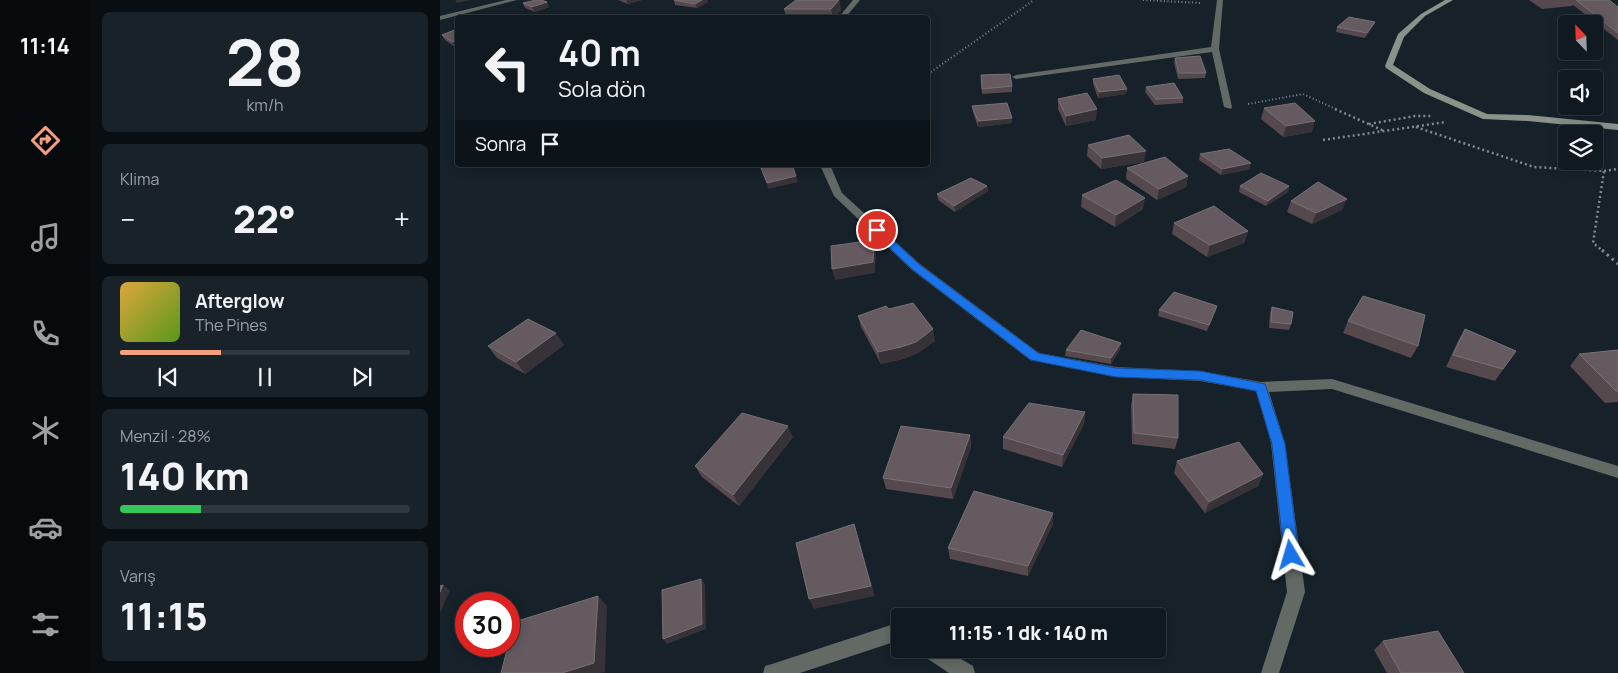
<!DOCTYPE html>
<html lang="tr">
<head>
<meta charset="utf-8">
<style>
	body { margin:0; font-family:Manrope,sans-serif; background:#192229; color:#f1f3f6; height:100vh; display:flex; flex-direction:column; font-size:19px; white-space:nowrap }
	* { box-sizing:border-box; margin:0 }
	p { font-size:16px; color:#9ca0a5 }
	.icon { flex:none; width:28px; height:28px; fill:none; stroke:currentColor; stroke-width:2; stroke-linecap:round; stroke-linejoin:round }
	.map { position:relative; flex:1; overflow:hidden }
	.panel { display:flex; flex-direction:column; gap:12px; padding:12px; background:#090e12; width:350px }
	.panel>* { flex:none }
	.hud { position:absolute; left:15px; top:15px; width:475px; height:152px; border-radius:5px; box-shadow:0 2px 12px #0003,0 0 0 1px #30383e; background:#101920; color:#f1f3f6; overflow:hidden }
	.needle { width:32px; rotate:337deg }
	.tools { position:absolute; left:1118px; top:15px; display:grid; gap:10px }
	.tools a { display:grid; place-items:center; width:45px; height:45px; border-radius:5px; background:#101920; box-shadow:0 2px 12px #0003,0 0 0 1px #30383e; font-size:25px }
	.speed { position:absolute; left:15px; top:592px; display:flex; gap:10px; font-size:25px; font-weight:700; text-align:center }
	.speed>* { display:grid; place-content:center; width:65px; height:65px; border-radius:50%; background:#101920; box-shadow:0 2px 12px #0003,0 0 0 1px #30383e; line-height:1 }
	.speed .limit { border:8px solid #d22; background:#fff; color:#111 }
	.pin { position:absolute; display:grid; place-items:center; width:42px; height:42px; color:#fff; margin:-21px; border:2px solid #fff; border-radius:50%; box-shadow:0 1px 5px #0007 }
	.me { position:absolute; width:55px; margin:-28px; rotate:353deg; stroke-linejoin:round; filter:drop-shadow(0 0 4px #0008) }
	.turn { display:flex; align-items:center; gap:18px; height:105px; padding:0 20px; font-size:22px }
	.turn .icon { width:65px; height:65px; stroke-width:2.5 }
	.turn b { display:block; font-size:35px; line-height:42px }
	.then { display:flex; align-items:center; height:48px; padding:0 20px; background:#0003; gap:10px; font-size:19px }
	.big { font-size:38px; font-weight:800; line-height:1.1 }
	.panel .tile { flex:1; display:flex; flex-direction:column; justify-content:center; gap:8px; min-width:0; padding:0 18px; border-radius:8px; background:#192229 }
	.panel .dial { align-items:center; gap:0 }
	.dial b { font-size:65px; line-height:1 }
	.song { display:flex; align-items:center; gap:15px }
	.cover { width:60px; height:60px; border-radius:8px; background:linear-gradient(135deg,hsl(40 70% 55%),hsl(90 70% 35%)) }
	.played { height:5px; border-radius:2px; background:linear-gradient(90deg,#f2a080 35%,#30383e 35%) }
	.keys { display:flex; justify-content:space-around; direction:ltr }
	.heat { display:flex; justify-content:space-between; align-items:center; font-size:28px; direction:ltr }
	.charge { height:8px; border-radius:4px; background:linear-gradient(90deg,#34c759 28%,#30383e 0) }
	.trip { position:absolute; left:451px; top:608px; width:275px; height:50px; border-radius:5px; background:#101920; box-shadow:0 2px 12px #0003,0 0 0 1px #30383e; font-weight:800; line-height:50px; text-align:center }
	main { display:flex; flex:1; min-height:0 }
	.tabs { display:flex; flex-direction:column; width:90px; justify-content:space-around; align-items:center; background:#060a0d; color:#9ca0a5 }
	.tabs .icon { width:35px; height:35px }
	.tabs .on { color:#f2a080 }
	.tabs b { font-size:22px; color:#f1f3f6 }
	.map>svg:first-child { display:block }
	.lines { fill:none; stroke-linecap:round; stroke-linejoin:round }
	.path-far2 { stroke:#818a91; stroke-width:2; stroke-dasharray:1 2.5; stroke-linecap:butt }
	.path-far1 { stroke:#818a91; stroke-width:2.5; stroke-dasharray:2 3; stroke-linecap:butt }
	.path { stroke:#818a91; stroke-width:3; stroke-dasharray:2.5 4; stroke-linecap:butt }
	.street { fill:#636964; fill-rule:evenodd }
	.secondary { fill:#8a938a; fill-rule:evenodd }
	.wall { fill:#56494e }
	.shaded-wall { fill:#363238 }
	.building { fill:#655a5f; stroke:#787075 }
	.route { fill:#1a73e8; stroke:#114b97 }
</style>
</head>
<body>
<main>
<nav class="tabs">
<b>11:14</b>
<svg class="icon on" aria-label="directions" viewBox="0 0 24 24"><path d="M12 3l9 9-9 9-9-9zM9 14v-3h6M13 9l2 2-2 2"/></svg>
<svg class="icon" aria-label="music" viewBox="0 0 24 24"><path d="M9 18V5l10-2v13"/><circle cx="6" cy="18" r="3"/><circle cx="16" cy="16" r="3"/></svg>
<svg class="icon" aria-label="phone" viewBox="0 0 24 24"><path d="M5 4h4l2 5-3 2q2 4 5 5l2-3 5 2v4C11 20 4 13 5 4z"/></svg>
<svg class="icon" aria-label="climate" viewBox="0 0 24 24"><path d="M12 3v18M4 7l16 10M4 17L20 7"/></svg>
<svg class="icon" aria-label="car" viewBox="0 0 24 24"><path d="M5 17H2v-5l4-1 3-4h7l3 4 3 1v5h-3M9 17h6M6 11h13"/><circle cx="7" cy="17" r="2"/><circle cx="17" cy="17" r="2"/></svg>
<svg class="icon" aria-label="filters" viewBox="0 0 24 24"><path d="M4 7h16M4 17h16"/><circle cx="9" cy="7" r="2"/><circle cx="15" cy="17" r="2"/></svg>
</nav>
<section class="panel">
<div class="tile dial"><b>28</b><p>km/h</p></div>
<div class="tile"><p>Klima</p>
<div class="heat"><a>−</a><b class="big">22°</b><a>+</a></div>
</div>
<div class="tile">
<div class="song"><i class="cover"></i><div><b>Afterglow</b><p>The Pines</p></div></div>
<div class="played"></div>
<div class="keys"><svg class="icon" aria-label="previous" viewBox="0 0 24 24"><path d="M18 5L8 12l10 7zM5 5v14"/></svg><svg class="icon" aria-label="pause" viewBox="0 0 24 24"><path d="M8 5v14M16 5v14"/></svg><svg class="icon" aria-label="next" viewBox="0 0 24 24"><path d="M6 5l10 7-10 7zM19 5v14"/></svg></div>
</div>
<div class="tile"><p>Menzil · 28%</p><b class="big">140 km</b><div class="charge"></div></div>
<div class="tile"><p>Varış</p><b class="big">11:15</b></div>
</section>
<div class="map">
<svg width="1178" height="673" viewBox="0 0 1178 673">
	<rect width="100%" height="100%" fill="#16212a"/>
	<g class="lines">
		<path class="path-far2" d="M703,0L761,3
			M488,74L594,0
			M808,104L863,94L898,110"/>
		<path class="path-far1" d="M895,109L944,131
			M929,124L975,116H992
			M976,127L1094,167L1164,171L1153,243L1163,251
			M883,140L1006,122
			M1164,171L1178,169"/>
		<path class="path" d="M1162,250L1178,264"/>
		<path class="street" d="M66,0H77L0,20V16Z
			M413,0H420L405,18H398Z
			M777,0H783L779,49L792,107L791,109L784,107L772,52L576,79L572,77L576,75L771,47Z
			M380,165H390L402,193L480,264L599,353L676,367L760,371L821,382L892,379L1178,466V478L892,389L829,392L845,443L865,592L839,673H821L847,592L831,443L816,391L760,381L676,377L590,360L472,270L394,196Z
			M460,622V640L360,673H323L325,666L332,664Z
			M479,649H504L533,666L535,673H509L482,655Z"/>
		<path class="secondary" d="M1005,0H1013L985,16L964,37L953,65L990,89L1047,114L1088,115L1178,124V130L1088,121L1043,119L984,93L946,68L945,66L958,34L981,14Z"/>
	</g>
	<path class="wall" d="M178,0H202L188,4Z
		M234,0L268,2L257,8L235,5Z
		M399,0L401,10L394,18H346L344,9Z
		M1089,0H1169L1178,7V40L1133,5L1132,6L1102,9Z
		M107,2L109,7L95,12L85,8L83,3Z
		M935,22L933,26L925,38L896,32L897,27Z
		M17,29L18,46L15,47L5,40L2,35Z
		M735,58L766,73L765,78L738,79L734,63Z
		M541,75L572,86V92L542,94Z
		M653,79L687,89L686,94L658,98L653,84Z
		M706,87L743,98V103L715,105L705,92Z
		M618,99L656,120L626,126L618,109Z
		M532,106L572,123L538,127L533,112Z
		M824,108L872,132L843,137L821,119Z
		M648,145L704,162L661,169L647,156Z
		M760,154L810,169L781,175L759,160Z
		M687,168L748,176L746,187L717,200L686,179Z
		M547,186L548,191L515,212L498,200L497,194Z
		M800,186H849L848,192L826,206L799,192Z
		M642,195L703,209L675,227L641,207Z
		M851,201L902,210L872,224L847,212Z
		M734,223L808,231L804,243L767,257L732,234Z
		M777,306L775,312L767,331L718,316L719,310Z
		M832,307L851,324L849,330L829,328L830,313Z
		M449,309L495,341L478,353L463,359L441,364L421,327L418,316Z
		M908,321L978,346L971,358L903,333Z
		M1025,329L1076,351L1055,381L1006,367L1018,341Z
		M124,345L85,374L57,358L48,346Z
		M680,349L671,364L625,356L626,350Z
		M1178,350V402L1165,403L1130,366L1139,354Z
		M693,394L738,438L735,449L692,444L691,405Z
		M645,412L644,424L622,467L563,449V437Z
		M530,435L531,447L513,499L446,489L443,478Z
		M353,437L299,506L262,477L255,466Z
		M737,461L823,474L818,486L765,513L734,473Z
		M613,524L588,576L510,559L508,548Z
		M943,641L1024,673H947L934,650Z"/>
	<path class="shaded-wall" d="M15,0H30L17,3Z
		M186,0H202L188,4Z
		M262,0H267L268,2L257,8L255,4Z
		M399,0L401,10L394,18H393L391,9Z
		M107,2L109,7L95,12L92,7Z
		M935,22L933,26L925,38L927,33Z
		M18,40V46L15,47L12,42Z
		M687,89L686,94L658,98L659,92Z
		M657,109L656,120L626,126V116Z
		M572,118V123L538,127V121Z
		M875,121L872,132L843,137L846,126Z
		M706,151L704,162L661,169L662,158Z
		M811,163L810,169L781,175L782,169Z
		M356,176L358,182L328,189L327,183Z
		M748,176L746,187L717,200L719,189Z
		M547,186L548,191L515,212L514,206Z
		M849,186L848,192L826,206L828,201Z
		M705,198L703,209L675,227L676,215Z
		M907,199L902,210L872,224L876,213Z
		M808,231L804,243L767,257L770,245Z
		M434,240L436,251L435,273L395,280L392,269Z
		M777,306L775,312L767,331L769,325Z
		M493,329L495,341L478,353L463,359L441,364L438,352Z
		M116,333L124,345L85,374L76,362Z
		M681,343L680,349L671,364V358Z
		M645,412L644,424L622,467L623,455Z
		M348,426L353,437L299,506L293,495Z
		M530,435L531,447L513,499L511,488Z
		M823,474L818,486L765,513L769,502Z
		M613,513V524L588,576V566Z
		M414,524L435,596L374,609L369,599Z
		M261,579L265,584L266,629L227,644L223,639Z
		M3,585L10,590L0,613V592Z
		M158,596L167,606L165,672L160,673H122Z"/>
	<path class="building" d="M96,0H101L107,2L92,7L83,3Z
		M234,0H262L255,4Z
		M356,0H399L391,9H344Z
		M1136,0H1169L1178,7V33Z
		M57,16L61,18H52Z
		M909,17L935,22L927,33L897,27Z
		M17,29L18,40L12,42L2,35Z
		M760,56L766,73H739L735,58Z
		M570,74L572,86L542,89L541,75Z
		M679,75L687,89L659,92L653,79Z
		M734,83L743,98L716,99L706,87Z
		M647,93L657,109L626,116L618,99Z
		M567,103L572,118L538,121L532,106Z
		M855,103L875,121L846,126L824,108Z
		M689,135L706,151L662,158L648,145Z
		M789,149L811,163L782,169L760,154Z
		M725,157L748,176L719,189L687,168Z
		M334,165H352L356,176L327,183L321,168Z
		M821,173L849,186L828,201L800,186Z
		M531,178L547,186L514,206L497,194Z
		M676,180L705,198L676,215L642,195Z
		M878,182L907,199L876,213L851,201Z
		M774,206L808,231L770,245L734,223Z
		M434,240L433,262L392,269L391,246Z
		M734,292L777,306L769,325L719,310Z
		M923,296L985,315L978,346L908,321Z
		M473,303L493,329L476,342L461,347L438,352L418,316L446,306L449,309Z
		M832,307L853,312L851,324L831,322Z
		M88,319L116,333L76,362L48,346Z
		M1025,329L1076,351L1063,369L1013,355Z
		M641,330L681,343L671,358L626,350Z
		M1178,350V391H1176L1139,354Z
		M693,394L738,395V438L694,433Z
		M589,403L645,412L623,455L563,437Z
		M302,413L348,426L293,495L255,466Z
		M461,426L530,435L511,488L443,478Z
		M799,442L823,474L769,502L737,461Z
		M534,491L613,513L588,566L508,548Z
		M414,524L431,586L369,599L356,543Z
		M261,579L262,624L223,639L222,590Z
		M3,585L0,592V586Z
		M158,596L154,663L122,673H61L68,646H69V643L74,622Z
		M998,631L1024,673H961L943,641Z"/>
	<path class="route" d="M437,227L440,228L480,265L598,353L676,368L760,371L825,384L845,444L859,555L857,560L851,562L846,560L844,555L832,444L816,391L760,380L676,377L591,360L472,269L433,232L432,230Z"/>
</svg>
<div class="tools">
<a><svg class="needle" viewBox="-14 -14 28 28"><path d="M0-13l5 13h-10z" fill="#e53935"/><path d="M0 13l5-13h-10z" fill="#9ca0a5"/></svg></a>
<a><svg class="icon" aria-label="sound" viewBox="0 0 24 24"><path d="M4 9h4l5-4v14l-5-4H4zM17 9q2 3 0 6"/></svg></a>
<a><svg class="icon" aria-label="layers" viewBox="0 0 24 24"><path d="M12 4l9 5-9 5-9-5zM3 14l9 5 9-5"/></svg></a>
</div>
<div class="speed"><div class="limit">30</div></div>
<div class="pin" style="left:437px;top:230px;background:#d93025"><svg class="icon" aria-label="arrive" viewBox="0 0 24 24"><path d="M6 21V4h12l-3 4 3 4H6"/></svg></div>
<svg class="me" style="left:851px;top:555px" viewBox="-20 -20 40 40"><path d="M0-17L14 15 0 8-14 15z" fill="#1a73e8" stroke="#fff" stroke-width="4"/></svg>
<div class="trip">11:15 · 1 dk · 140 m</div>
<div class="hud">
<div class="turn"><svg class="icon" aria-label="left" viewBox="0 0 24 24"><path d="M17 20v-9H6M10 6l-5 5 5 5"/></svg><div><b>40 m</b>Sola dön</div></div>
<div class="then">Sonra<svg class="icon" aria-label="arrive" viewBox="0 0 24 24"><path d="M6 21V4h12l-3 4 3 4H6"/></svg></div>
</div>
</div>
</main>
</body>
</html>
